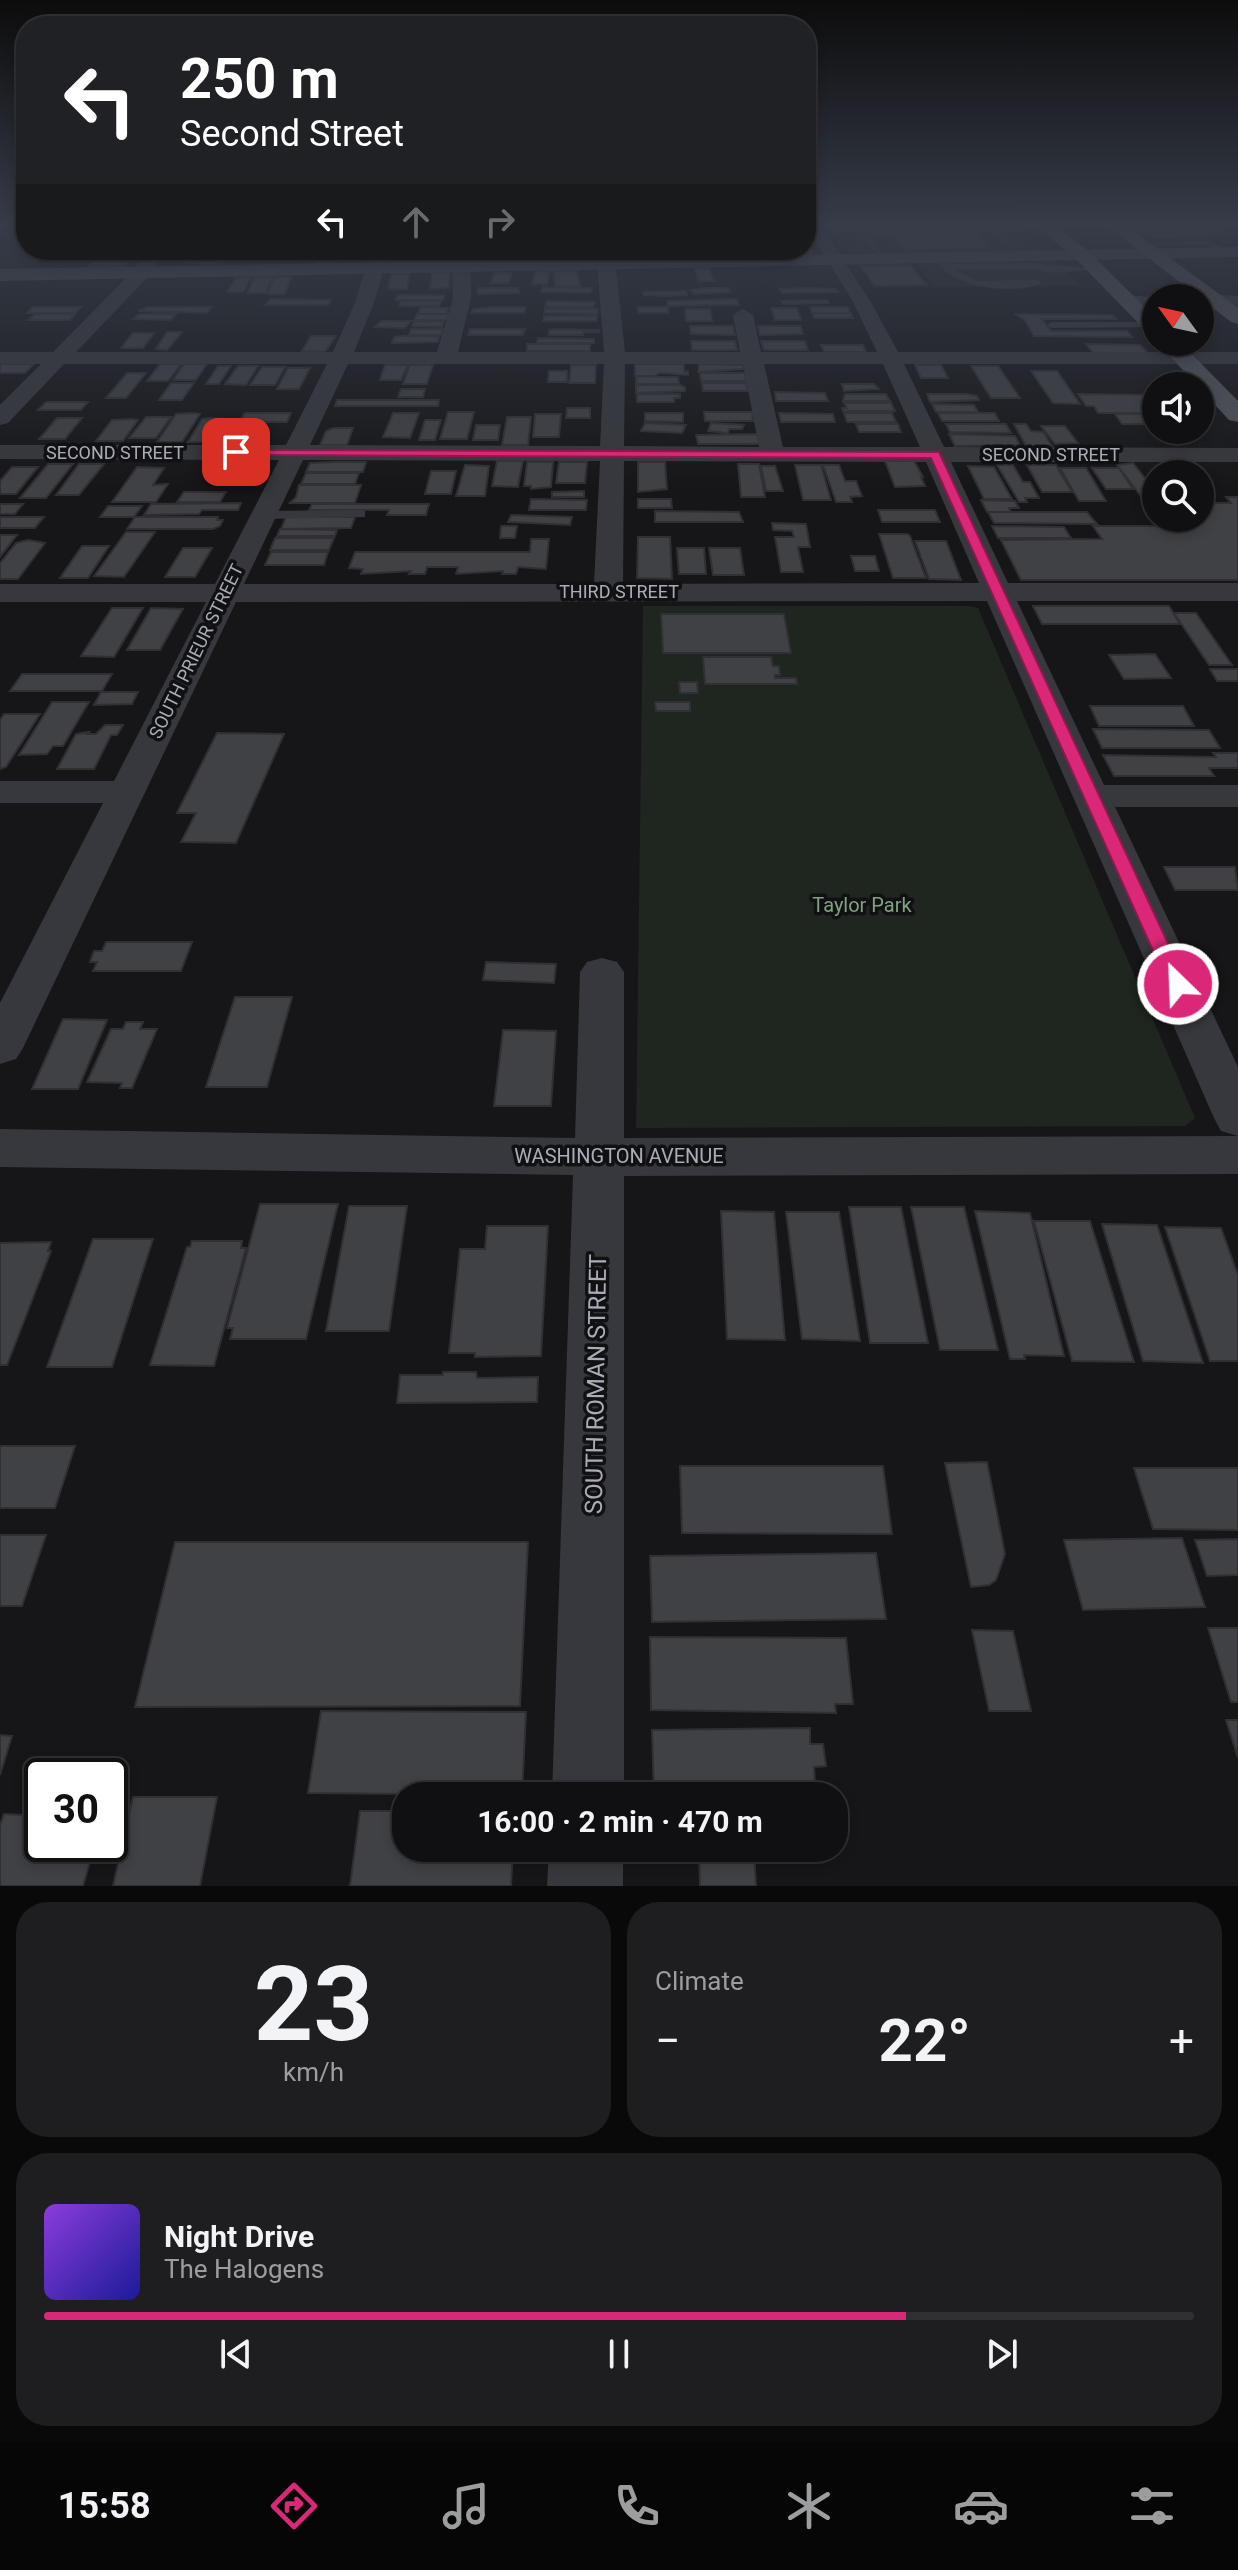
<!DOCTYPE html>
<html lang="en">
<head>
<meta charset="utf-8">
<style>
	body { margin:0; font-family:Roboto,sans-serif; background:#1e1e20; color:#f1f3f6; height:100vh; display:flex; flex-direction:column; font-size:30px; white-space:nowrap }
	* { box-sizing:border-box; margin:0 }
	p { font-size:26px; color:#9c9d9f }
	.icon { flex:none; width:44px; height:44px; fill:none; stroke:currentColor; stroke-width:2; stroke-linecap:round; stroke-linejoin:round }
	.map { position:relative; height:1886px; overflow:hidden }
	.panel { display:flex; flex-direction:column; gap:16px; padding:16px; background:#09090a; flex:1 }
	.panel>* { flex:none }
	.banner { position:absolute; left:16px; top:16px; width:800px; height:244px; border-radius:32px; box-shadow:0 4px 12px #0003,0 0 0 2px #303032; background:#202124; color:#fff; overflow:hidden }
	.needle { width:52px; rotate:303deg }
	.tools { position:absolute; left:1142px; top:284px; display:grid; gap:16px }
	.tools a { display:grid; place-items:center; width:72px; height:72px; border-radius:50%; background:#101012; box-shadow:0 4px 12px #0003,0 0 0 2px #303032; font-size:40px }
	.speed { position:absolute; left:24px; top:1758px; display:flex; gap:16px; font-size:40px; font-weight:700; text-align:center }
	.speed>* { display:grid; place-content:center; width:104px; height:104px; border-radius:50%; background:#101012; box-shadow:0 4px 12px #0003,0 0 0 2px #303032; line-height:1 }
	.speed .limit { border:4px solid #111; border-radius:12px; background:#fff; color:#111 }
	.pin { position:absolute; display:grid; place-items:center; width:68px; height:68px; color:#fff; margin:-34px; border-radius:16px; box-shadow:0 4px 12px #0006 }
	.me { position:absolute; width:88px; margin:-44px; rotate:336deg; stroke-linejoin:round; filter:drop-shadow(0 0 6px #0008) }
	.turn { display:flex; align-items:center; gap:28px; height:168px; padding:0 32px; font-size:36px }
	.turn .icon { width:104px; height:104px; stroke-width:2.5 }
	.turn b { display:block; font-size:56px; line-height:68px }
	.lanes { display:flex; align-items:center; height:76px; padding:0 32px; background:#0003; justify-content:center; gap:40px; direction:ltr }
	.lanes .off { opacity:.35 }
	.big { font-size:60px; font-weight:700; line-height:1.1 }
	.panel .tile { flex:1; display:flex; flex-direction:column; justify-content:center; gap:12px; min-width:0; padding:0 28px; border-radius:32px; background:#1e1e20 }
	.panel .dial { align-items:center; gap:0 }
	.dial b { font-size:104px; line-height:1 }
	.song { display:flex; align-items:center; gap:24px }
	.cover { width:96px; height:96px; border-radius:12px; background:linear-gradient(135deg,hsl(270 70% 55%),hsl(240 70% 35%)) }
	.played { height:8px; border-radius:4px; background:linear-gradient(90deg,#db2777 75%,#303032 75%) }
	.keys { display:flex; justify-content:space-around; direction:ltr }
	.heat { display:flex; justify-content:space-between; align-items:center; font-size:44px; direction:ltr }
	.panel .tiles { flex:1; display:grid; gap:16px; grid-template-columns:1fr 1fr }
	.tile:last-child { grid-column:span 2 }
	.trip { position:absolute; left:392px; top:1782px; width:456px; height:80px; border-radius:32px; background:#101012; box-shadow:0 4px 12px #0003,0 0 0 2px #303032; font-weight:700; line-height:80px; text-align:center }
	.dock { display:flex; height:128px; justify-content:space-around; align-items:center; background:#060607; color:#9c9d9f }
	.dock .icon { width:56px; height:56px }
	.dock .active { color:#db2777 }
	.dock b { font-size:36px; color:#f1f3f6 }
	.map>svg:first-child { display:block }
	.built { fill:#222225 }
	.green { fill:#1e261f }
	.building { fill:#404145; stroke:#303034; stroke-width:2 }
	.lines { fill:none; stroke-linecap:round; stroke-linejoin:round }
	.lane { fill:#37383d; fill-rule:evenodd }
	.street { fill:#37383d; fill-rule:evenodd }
	.secondary { fill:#45474d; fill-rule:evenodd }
	.primary { fill:#53555c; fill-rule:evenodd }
	.route { fill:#db2777; stroke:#8e194d; stroke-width:2 }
	.labels { text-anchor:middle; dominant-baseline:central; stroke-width:7; stroke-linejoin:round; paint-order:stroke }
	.far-street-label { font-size:18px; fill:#a8adb8; stroke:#111113 }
	.park-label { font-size:20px; fill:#7fa381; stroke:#111113 }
	.street-label { font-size:20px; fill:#a8adb8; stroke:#111113 }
	.near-street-label { font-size:24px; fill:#a8adb8; stroke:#111113 }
</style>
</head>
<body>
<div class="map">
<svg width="1238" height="1886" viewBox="0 0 1238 1886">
	<rect width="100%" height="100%" fill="#161618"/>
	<path class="built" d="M918,224H1018L1081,286L933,287L909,252H846L827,227Z"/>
	<path class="green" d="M643,606H969L978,608L1195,1118L1185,1126L636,1128Z"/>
	<path class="building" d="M1158,224H1212L1210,226L1224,232H1207L1192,227H1163Z
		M1204,231L1211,236L1155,237L1148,232Z
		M973,232L990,248L904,250L890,233Z
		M806,241L814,254L704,252L705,256L659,257L658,253L623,257L622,250H806Z
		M280,250H310L297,252L294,260H275Z
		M321,250H339L334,263H316Z
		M359,250L357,261H339L341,251Z
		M396,250H484L481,260H392Z
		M496,250H579L580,256L495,257Z
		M136,252L125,266H89L101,253Z
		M224,255L222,262L210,264L175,261L177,257Z
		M910,265L927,285L875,286L860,266Z
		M694,268H709L714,281H699Z
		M536,271H550L547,284H532Z
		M554,271H577L580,286H555Z
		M450,272L449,288L430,289L432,273Z
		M410,273L407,289H388L391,274Z
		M495,273H512L508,283H491Z
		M251,277L243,292H227L236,278Z
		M254,277H272L266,293H248Z
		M274,277H291L285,294H268Z
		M543,287L592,288L590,293L541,292Z
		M478,288H518L519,293L478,294Z
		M707,288H729L730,292L694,294L690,290Z
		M807,288L835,289L838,292L782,293L779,289Z
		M686,291L687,295L666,296L644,295L643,292Z
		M398,295H444L443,300H395Z
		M271,299L331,300L328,305H265Z
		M736,299L739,305L668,306L667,301Z
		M827,300L829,303L783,304L781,301Z
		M401,301H441L439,306H399Z
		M547,301L595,302L593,307H545Z
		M33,307H81L75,313H27Z
		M148,307H212L207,313L138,311Z
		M421,307L449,308L446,314H418Z
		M492,307H526L524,313H471L473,309Z
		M638,307H668V313H638Z
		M810,307H848L850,313H812Z
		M771,308H797L801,320H775Z
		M545,309H598L597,314L544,313Z
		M685,309H710L712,321H686Z
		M813,313H851L853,318H814Z
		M35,314H75L70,320H28Z
		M139,314H176L171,320L133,319Z
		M417,314H448L446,320H414Z
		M1014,314L1112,315L1116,319H1042L1051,331H1127L1132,337L1034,336L1024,319Z
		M544,316H597L596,321H543Z
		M381,321H411L405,328L375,327Z
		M444,321L442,327L412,326L414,322Z
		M690,326H733L735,335L691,334Z
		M758,326H801L803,334L760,335Z
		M411,329H443L441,335H409Z
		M470,329H525L523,335H468Z
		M554,329L599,330V332H583V335H549V330Z
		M167,332H182L167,350L156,349Z
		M133,333H154L143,348H121Z
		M311,336H336L325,352L302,351Z
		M401,336H439L438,342L392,343L394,337Z
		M538,338L594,339V343H537Z
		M691,341H735L737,350H692Z
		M761,341H805L808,350H764Z
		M527,344H590V351H527Z
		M1086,344L1140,345L1148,353H1093Z
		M821,345H863L866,352H824Z
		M0,364H34L25,373H0Z
		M160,364H181L168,381H147Z
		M184,364H207L196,380H173Z
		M635,364H684V372L688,371V375L660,373L655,376H635Z
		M699,364L743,365V369L698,372Z
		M385,365H408L401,380H380Z
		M410,365H433L427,384H403Z
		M571,365H596L595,383H569Z
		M915,365H941L948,378H921Z
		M218,366H231L219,384H206Z
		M238,366H258L246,385L225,384Z
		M971,366H998L1020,398H991Z
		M262,367H285L275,385H250Z
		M288,368H310L299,389H277Z
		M549,371H567V382H548Z
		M1031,371H1057L1080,404L1053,403Z
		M127,373H146L126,398H106Z
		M700,373H745L746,381H701Z
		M636,376L678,377L679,384H636Z
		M171,383H194L182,400H159Z
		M702,383H746L748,391H703Z
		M842,384H874L879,389L844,391Z
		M636,385H680L685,387V391L636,393Z
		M401,389H425L423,397H398Z
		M775,392L825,393L828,401H776Z
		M680,394V398H674V402H637V395L641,394Z
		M845,394H886L890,401H843Z
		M927,394H967L977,396L979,400L930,402Z
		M1078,394L1156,395V413H1098L1094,406H1086Z
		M337,400H439L438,406H335Z
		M46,402H88L81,410H38Z
		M844,403H891L895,411H843L842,408H847Z
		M932,404L974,405L978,412H936Z
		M567,408H590V418H566Z
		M448,412H474L467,439H440Z
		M704,412H752L753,421H705Z
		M193,413L200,414L182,442H157L176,414Z
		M245,413H291L287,422H239Z
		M393,413H419L410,438L383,437Z
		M645,413H683V422L645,421Z
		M779,413L833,414L835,422H781Z
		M844,413H892L896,422H847Z
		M938,413H995L999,421H942Z
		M535,414H561L559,437H533Z
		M1115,414H1156V424H1122Z
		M146,417H171L156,438H129Z
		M507,417H531L528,445H502Z
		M57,418H82L65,439H39Z
		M210,418L226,419L212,442H188L202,419Z
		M131,419L138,420L123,441H96L112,420Z
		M425,420H441L435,440H419Z
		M645,423L686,425L682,433L641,431Z
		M711,423L744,425L742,429H729L728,433L708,431Z
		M856,424H898L901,432H859Z
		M946,424H1006L1011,433L950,432Z
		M1014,424H1026L1031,431L1043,432L1052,446H1026Z
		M476,425H500L498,440H473Z
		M1041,426H1065L1078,443L1055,444Z
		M333,428H353L347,445H320L326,431Z
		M757,434L760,444H698L696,435Z
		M949,434L1015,436L1020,445L955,446Z
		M497,461H523L518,487L492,486Z
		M885,461H914L923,477H921L925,486L895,487Z
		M335,462H366L363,472H306L310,463Z
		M527,462H553L551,487L531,489V486H524Z
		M559,462H587L585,483H556Z
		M638,462H665L667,489L638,492Z
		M211,463H264L262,468H208Z
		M1133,463L1149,483H1156V504H1147L1117,465Z
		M48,464H73L46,498H20Z
		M79,464H104L79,495H56Z
		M738,464H759L765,497H741Z
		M465,465L489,466L485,496H456Z
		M795,465H821L831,500H803Z
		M823,465H839L845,481H856L862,496L850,497L852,502H836Z
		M997,465H1013L1023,482H1030L1039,498H1025L1027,502H1019Z
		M1027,465H1056L1072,492H1042Z
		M761,466H775L783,491H766Z
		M968,466L994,467L1012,499H984Z
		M12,467H38L16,494H0V481Z
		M137,467L164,468L153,485L168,484L156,502H112Z
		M1060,468H1086L1106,501H1079Z
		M1092,468H1119L1133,489H1106Z
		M212,469H261L256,478H206Z
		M431,471H456L451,494H425Z
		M306,473H359L355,484H301Z
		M299,485H361L355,503H290L296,497Z
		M584,491V497H552V492Z
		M184,492H226L220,502H177Z
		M1226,497H1238V580H1021L1001,540L1102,539L1093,526H1195L1189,518H1200V503H1231Z
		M531,499L587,500L586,510H529Z
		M638,499H671L672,508H638Z
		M981,500L1015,501L1019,508H1009L1011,512H987Z
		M241,503L238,510H202L199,514L144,515L151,504Z
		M0,504H23L15,514H0Z
		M312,504H429L426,515H387L389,510H309Z
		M108,506H142L134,517H100Z
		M878,510H935L940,522H882Z
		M655,511L739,512L743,522H655Z
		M988,512H1087L1097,524L994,523Z
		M511,515L572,517L570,525L508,522Z
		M0,517H44L35,528H0Z
		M135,517H218L217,520H223L220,526L213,529H127Z
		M286,517H355L351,528L281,529Z
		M772,523L806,524L810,547H798L803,572H781L775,537H794L792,531L773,530Z
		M501,526H517L515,538H500Z
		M992,526L1064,527L1071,538H998Z
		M280,529L337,530L335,536H277Z
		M126,532H155L124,577L94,576Z
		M879,534H907L910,536L926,578H893Z
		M0,535H17L0,557Z
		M638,537H670L672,579L637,578Z
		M275,538H334L329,550H270Z
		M531,539H549L546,569L518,567L516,574H502L503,571L456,574L458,567H427L425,574H409L411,571L361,574L363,569L349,568L355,552H530Z
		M28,540L45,543L18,579H0V563L16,543Z
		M915,541H946L961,580L929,579Z
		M82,546H109L88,578H60Z
		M183,548H212L195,577H165Z
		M677,548H704L706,574H679Z
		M709,548H740L744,575H713Z
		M271,552H328L324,565H265Z
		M851,556H875L879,571H855Z
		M1033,606H1169L1180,624H1042Z
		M112,608H143L114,657L81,656Z
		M151,608L183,609L160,650H127Z
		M1174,613H1196L1232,665H1209Z
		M661,614H784L791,653H663Z
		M1155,654L1171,678L1124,679L1109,655Z
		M703,657H771L773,666H779L780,675H775V678H796L797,684H705Z
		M1210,669H1238V681H1217Z
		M22,674H112L102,691H10Z
		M679,682H697L698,693H680Z
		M101,692H138L132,704L94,705Z
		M52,702H89L63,746H53L47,754L19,755Z
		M655,702H690V711H656Z
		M1090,706H1183L1194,726H1099Z
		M4,714H40L6,767L0,769V720Z
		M105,725H123L117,735H111L94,769H57L76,734L89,732L87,734H96Z
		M1093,729L1209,730L1220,748H1102Z
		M217,733L284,734L236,843L181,842L196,813H177Z
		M1213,753H1238V768H1209L1214,776H1114L1103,755L1216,757Z
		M1164,867H1235L1238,890H1175Z
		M106,942H192L181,971H93L97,962H90L94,951H102Z
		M486,962L556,964L554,983L483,980Z
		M235,997H292L267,1087H206Z
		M63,1019L107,1020L78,1089H32Z
		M126,1022H143L140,1029H157L132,1088H120L122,1083L87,1082L111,1029H123Z
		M503,1030L556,1031L551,1106H494Z
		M260,1204H338L306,1339H230L233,1328H227Z
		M349,1206H407L389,1331H326Z
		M849,1207H901L928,1343H870Z
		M911,1207H964L998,1350H940Z
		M721,1211L774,1212L785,1340L727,1339Z
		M975,1211L1030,1213L1064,1356L1024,1355L1025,1359H1010Z
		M786,1212H839L860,1341L802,1339Z
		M1034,1221H1090L1134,1362L1072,1361Z
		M1102,1224L1157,1225L1203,1363L1143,1361Z
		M487,1226H548L541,1356L475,1357V1353H449L460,1249H485Z
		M1165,1227L1221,1228L1238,1275V1361H1210Z
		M93,1239H153L112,1367H47Z
		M192,1241H242L241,1248H246L214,1366L150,1365L187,1247H190Z
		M51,1242L48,1251H51L7,1365H0V1243Z
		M443,1372H476L477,1378L538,1377L537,1402L397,1403L400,1375H443Z
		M0,1446H75L55,1508H0Z
		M987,1462L1005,1554L996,1580L989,1585L971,1587L945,1463Z
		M680,1466H883L892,1534L682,1533Z
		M1134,1468H1238V1530L1153,1529Z
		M0,1535H46L22,1606H0Z
		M1182,1538L1205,1607L1083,1610L1064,1540Z
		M1238,1539V1575L1207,1576L1195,1540Z
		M175,1542H528L520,1706L135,1707Z
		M876,1553L886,1619L652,1622L650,1556Z
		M1208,1628H1238V1702H1231Z
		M972,1630L1013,1631L1031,1711H989Z
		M650,1637L846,1638L853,1704H835L836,1713L651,1710Z
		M321,1711L526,1712L522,1795L308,1793Z
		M1226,1720H1238V1758Z
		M810,1728V1744H823L826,1766L814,1767L816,1796H654L652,1730Z
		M0,1735L12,1736L0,1775Z
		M133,1797H217L200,1886H113Z
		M395,1805H406V1848H513L511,1886H350L360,1811H395Z
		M4,1814L42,1816V1844H95L83,1886H0V1825Z
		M699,1848H754L756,1886H700Z"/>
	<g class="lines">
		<path class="lane" d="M1046,225L1049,229L1001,230L1016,246L1012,248L991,228Z
			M944,227L947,231L867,236L887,258L883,260L857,234Z
			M1118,228L1195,230L1199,232H1121Z
			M1210,241L1225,250V254H1219L1208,245L1136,244Z
			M934,255H940L949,264L1031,263L1100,269L1053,273L1031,269H954L977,281L1038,280L1042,283C1015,296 944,288 934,255Z
			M1150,322L1153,327L1052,328L1047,325L1052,322Z
			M361,510L365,511V517L263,519L257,515L263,511Z"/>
		<path class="street" d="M806,224H819L871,302L898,352H1238V364H904L944,447L1238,448V462H951L1008,583H1238V601H1017L1104,785H1238V807H1115L1238,1067V1136L1221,1131L1214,1118L987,601L236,602L23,1048L16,1059L0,1064V1003L103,803H0V781H114L206,602H0V584H215L279,460L0,459V445H286L327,364H64L8,423L0,425V405L41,364H0V352H53L134,270L145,250H163L148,277L76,352H333L356,300L371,250H389L375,300L354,352H437L453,299L452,266L461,261L470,266L471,299L458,352H604L596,250H614L625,352H740L733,315L743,309L753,315L761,352H877L853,302ZM348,364H604L600,446L310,445ZM625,364H743L759,447L624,446ZM764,364H883L920,447H783ZM303,460L600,461L594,584H244ZM624,461L926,462L979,583L623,584Z
			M1200,294L1238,296V308L1200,306V298H1192Z
			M1127,295L1163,298H1156V307L1120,305L1118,301Z
			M602,958L617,962L624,972V1138L1238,1136V1174L624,1176V1796H552L573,1175L0,1167V1129L575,1138L580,972L587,962Z
			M549,1848H623V1886H547Z"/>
		<path class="secondary" d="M1238,247V257L0,281V269Z"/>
		<path class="primary" d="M1034,224H1053L1087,250L1156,318V336L1149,334L1075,258Z
			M1105,224H1124L1238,308V324L1231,322Z
			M1157,342H1180L1238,401V422L1229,420Z"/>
	</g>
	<linearGradient id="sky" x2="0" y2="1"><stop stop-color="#0c0c0d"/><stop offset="0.46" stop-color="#363c48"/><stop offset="1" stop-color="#363c48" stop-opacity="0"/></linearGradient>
	<rect width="1238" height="488" fill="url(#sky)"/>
	<path class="route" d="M232,450L939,452L1187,984L1178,990L1168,984L931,458L236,455L231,452Z"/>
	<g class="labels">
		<g class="far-street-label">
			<text x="115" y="452">SECOND STREET</text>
			<text x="1051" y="454">SECOND STREET</text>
			<text x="619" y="591">THIRD STREET</text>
			<text transform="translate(196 651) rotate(-64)">SOUTH PRIEUR STREET</text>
		</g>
		<g class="park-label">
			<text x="862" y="905">Taylor Park</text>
		</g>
		<g class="street-label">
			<text x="619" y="1156">WASHINGTON AVENUE</text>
		</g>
		<g class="near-street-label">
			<text transform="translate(596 1384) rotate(-89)">SOUTH ROMAN STREET</text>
		</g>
	</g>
</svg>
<div class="tools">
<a><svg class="needle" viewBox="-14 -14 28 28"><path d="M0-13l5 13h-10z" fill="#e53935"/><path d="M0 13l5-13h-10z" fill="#9c9d9f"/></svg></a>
<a><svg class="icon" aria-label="sound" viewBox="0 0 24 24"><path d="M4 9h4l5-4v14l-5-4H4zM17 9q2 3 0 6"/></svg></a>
<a><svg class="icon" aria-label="search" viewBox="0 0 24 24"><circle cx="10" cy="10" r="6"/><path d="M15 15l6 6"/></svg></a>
</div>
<div class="speed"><div class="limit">30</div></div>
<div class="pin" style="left:236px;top:452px;background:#d93025"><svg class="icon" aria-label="arrive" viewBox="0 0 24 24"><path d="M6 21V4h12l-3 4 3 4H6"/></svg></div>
<svg class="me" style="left:1178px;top:984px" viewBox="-20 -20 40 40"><circle r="17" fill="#db2777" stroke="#fff" stroke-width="3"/><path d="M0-11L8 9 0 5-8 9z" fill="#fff"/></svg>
<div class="trip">16:00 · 2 min · 470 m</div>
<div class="banner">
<div class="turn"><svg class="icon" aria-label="left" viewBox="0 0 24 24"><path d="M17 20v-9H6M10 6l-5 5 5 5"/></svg><div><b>250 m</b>Second Street</div></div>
<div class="lanes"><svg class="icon" aria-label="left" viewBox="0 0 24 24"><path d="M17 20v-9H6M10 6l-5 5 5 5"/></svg><svg class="icon off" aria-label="ahead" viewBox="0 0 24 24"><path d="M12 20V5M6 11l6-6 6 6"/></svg><svg class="icon off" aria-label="right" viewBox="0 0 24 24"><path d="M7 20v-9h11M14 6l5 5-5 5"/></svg></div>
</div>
</div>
<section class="panel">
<div class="tiles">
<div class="tile dial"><b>23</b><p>km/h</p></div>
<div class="tile"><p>Climate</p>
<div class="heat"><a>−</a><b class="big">22°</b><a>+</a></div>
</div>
<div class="tile">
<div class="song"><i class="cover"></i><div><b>Night Drive</b><p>The Halogens</p></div></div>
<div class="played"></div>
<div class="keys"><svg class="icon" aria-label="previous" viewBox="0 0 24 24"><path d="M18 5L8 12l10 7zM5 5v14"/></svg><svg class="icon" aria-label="pause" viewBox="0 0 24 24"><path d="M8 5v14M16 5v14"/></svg><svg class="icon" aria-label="next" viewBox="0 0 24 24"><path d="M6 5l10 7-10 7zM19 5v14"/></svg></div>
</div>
</div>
</section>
<nav class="dock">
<b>15:58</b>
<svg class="icon active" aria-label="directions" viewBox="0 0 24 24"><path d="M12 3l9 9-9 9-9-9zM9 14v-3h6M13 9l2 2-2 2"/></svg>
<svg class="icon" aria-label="music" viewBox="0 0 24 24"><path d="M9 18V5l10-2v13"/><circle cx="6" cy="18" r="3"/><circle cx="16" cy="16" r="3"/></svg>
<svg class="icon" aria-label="phone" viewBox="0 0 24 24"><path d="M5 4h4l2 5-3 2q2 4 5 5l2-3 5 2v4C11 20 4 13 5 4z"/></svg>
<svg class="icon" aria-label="climate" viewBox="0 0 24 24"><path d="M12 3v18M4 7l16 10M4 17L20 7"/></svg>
<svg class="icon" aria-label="car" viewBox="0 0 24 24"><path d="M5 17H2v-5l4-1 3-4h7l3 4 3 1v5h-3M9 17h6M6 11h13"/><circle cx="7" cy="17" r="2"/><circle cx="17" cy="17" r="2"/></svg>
<svg class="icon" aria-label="filters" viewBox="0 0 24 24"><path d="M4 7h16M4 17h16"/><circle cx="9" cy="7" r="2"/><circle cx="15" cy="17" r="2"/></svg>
</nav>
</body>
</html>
